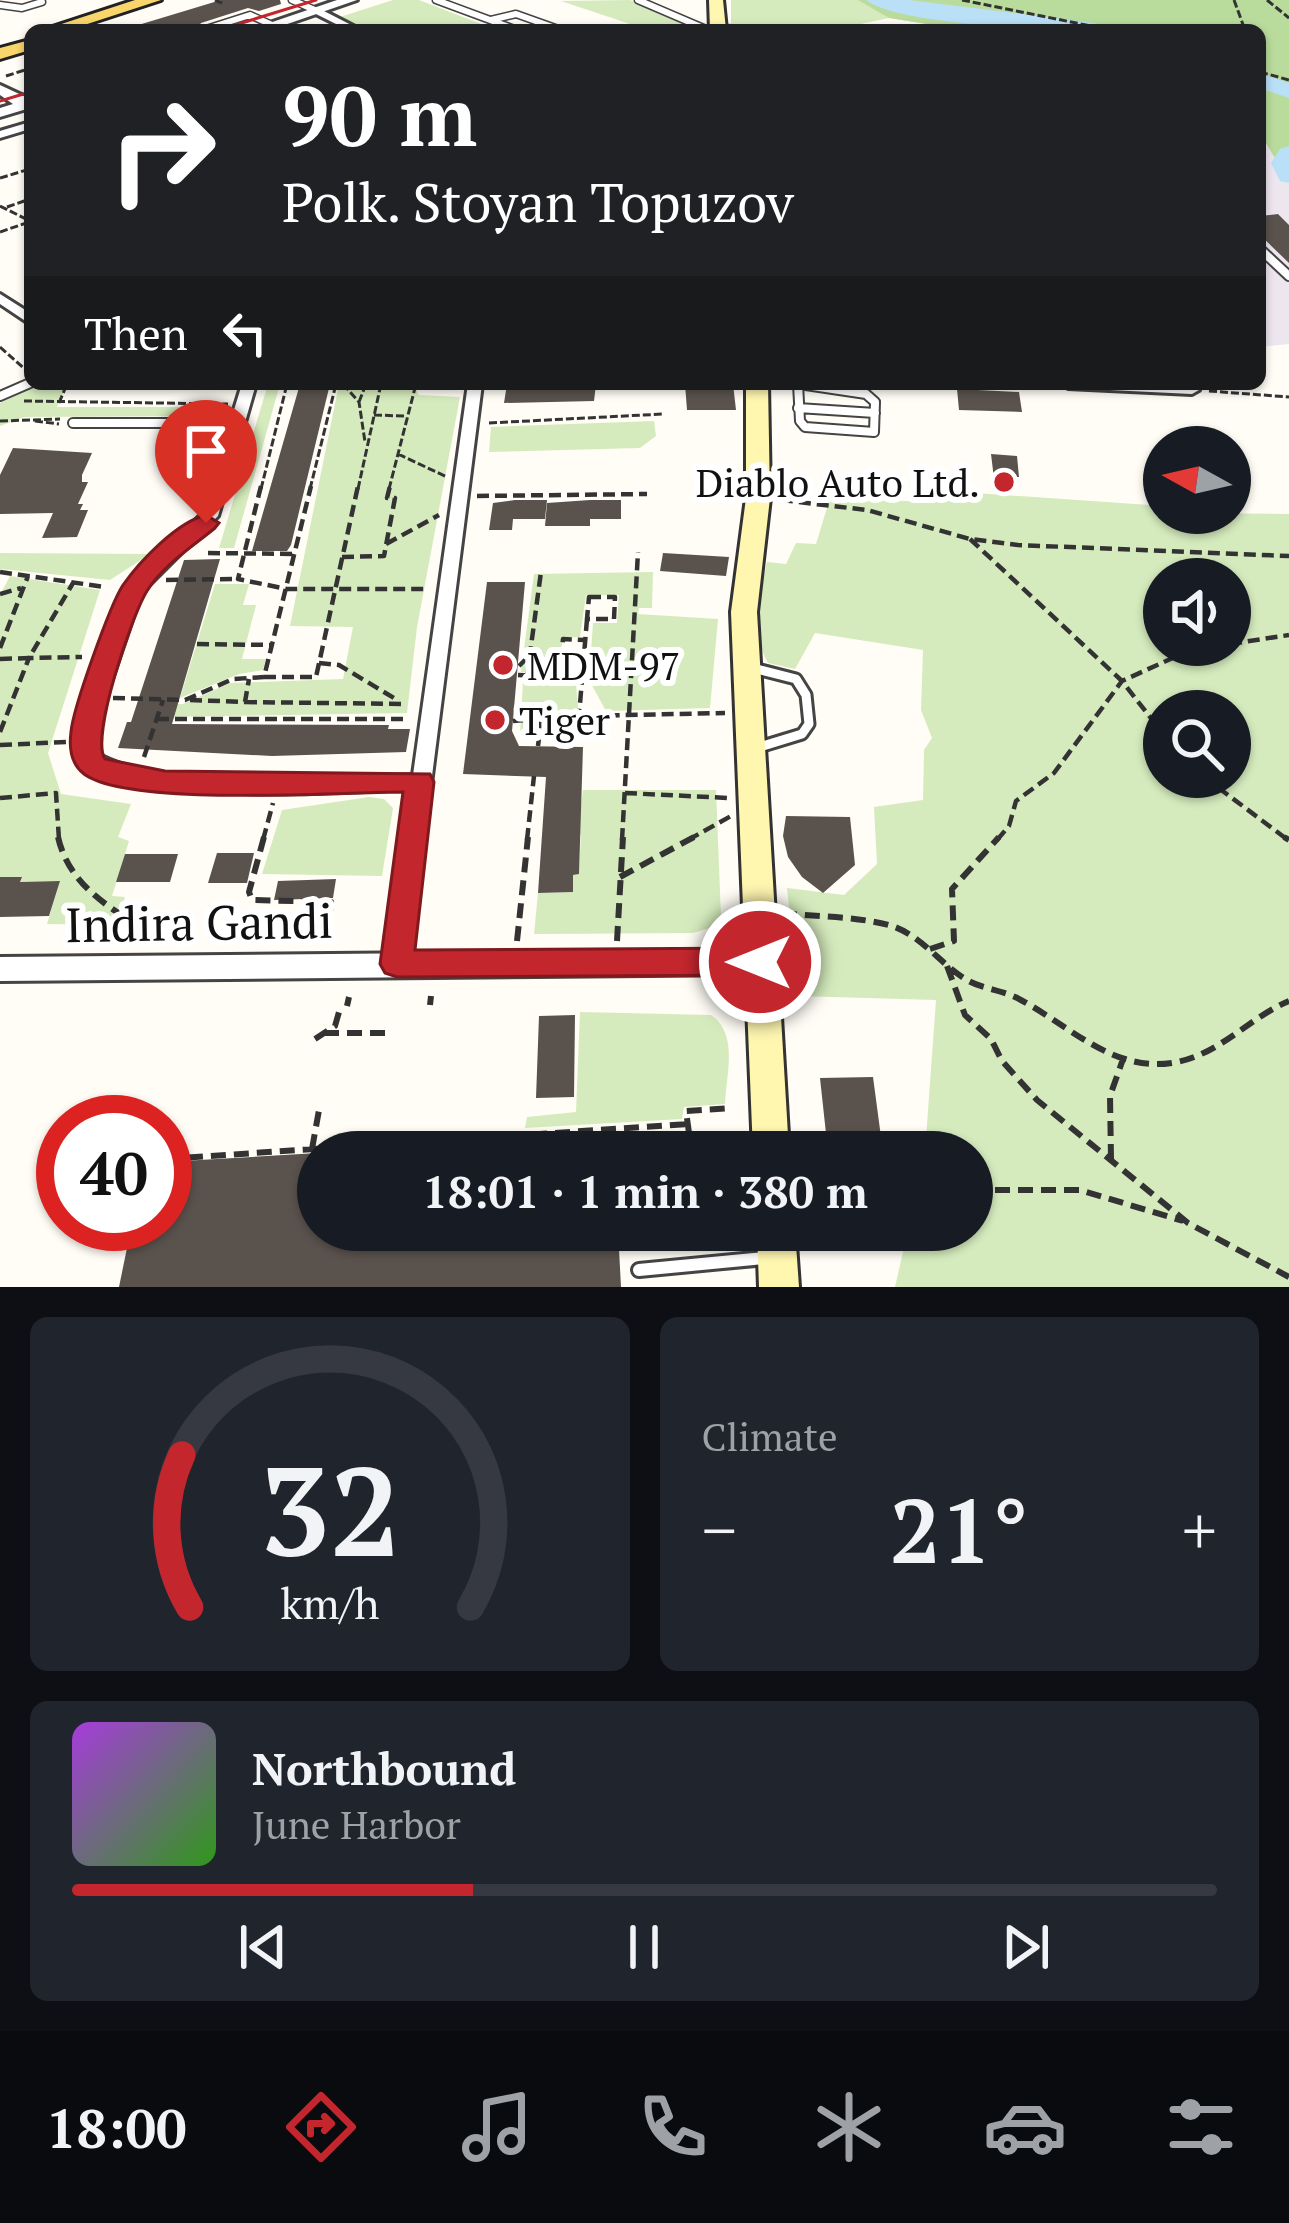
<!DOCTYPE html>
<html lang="en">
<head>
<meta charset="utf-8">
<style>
	body { margin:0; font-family:"PT Serif",serif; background:#20242c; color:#f1f3f6; height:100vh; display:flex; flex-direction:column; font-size:45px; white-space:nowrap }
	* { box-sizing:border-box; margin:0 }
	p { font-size:39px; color:#9ea1a6 }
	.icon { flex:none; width:66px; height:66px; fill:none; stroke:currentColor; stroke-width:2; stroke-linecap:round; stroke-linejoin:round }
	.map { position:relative; height:1287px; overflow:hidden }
	.sheet { display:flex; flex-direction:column; gap:30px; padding:30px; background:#0d0f14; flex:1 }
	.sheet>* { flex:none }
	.top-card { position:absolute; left:24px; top:24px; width:1242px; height:366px; border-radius:18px; box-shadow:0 3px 9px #0004; background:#202124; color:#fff; overflow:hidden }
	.needle { width:78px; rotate:278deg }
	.tools { position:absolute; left:1143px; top:426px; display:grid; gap:24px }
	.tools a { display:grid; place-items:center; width:108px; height:108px; border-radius:50%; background:#171b24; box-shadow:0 3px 9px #0004; font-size:60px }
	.speed { position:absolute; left:36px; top:1095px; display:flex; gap:24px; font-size:60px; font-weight:700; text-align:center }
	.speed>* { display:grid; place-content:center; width:156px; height:156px; border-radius:50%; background:#171b24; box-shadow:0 3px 9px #0004; line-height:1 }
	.speed .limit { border:18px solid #d22; background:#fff; color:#111 }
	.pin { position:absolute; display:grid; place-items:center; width:102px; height:102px; color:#fff; margin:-123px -51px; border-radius:50% 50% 50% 0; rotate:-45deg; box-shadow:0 0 12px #0007 }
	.pin .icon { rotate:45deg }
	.me { position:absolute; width:132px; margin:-66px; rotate:270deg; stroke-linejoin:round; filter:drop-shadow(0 0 9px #0008) }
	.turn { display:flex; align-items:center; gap:42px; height:252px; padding:0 60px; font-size:54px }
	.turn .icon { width:156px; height:156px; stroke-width:2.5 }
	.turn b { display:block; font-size:84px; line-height:102px }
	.then { display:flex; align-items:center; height:114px; padding:0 60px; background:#0003; gap:24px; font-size:45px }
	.big { font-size:90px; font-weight:700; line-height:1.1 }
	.sheet .card { flex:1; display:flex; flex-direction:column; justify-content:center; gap:18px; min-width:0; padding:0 42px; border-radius:18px; background:#20242c }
	.sheet .dial { align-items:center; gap:0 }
	.dial svg { height:312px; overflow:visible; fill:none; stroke:#363941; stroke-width:7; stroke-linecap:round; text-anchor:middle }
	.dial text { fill:#f1f3f6; stroke:none }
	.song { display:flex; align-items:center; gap:36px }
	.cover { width:144px; height:144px; border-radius:18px; background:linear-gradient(135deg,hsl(280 70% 55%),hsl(110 70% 35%)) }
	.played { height:12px; border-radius:6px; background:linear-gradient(90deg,#c4262e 35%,#363941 35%) }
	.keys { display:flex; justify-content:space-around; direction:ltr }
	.heat { display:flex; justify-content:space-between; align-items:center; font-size:66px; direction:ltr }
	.sheet .tiles { flex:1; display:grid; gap:30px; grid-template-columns:1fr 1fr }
	.card:last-child { grid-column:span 2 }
	.trip { position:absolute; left:297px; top:1131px; width:696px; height:120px; border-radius:60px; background:#171b24; box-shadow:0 3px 9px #0004; font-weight:700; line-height:120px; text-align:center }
	.tab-bar { display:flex; height:192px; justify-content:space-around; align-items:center; background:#090b0e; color:#9ea1a6 }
	.tab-bar .icon { width:84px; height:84px }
	.tab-bar .active { color:#c4262e }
	.tab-bar b { font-size:54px; color:#f1f3f6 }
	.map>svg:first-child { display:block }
	.industrial { fill:#eee6ef }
	.green { fill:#d5ebbd; fill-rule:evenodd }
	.forest { fill:#b9dc9c }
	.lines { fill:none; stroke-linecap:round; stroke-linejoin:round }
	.river { fill:#b9e0f7; fill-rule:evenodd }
	.building { fill:#5a524d }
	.service-far3-casing { stroke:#444; stroke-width:9 }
	.service-far2-casing { stroke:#444; stroke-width:12 }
	.service-far1-casing { stroke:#444; stroke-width:15 }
	.service-casing { stroke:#444; stroke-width:18 }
	.minor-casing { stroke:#444; stroke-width:6 }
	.tertiary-casing { stroke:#444; stroke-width:6 }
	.secondary-casing { stroke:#333; stroke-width:6 }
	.primary-casing { stroke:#222; stroke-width:6 }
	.path-far2 { stroke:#333; stroke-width:3; stroke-dasharray:8 3; stroke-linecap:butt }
	.path-far1 { stroke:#333; stroke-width:4.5; stroke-dasharray:12 6; stroke-linecap:butt }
	.path { stroke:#333; stroke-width:6; stroke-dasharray:15 8; stroke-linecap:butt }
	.service-far3 { stroke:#fff; stroke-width:6 }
	.service-far2 { stroke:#fff; stroke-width:8 }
	.service-far1 { stroke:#fff; stroke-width:9 }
	.service { stroke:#fff; stroke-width:12 }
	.minor { fill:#fff; fill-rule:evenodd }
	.tertiary { fill:#fff; fill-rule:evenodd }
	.secondary { fill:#fff6b0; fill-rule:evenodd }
	.primary { fill:#f9d66b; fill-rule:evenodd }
	.tram { stroke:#c4262e; stroke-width:3 }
	.route { fill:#c4262e; stroke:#7f191e; stroke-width:3 }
	.poi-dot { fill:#c4262e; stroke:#fff; stroke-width:4.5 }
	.labels { text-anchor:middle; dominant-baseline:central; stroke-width:12; stroke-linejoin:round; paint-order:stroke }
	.poi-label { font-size:39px; fill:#111; stroke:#fff; text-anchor:start }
	.near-street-label { font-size:48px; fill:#111; stroke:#fff }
</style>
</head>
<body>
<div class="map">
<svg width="1289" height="1287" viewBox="0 0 1289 1287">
	<rect width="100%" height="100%" fill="#fffdf5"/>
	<path class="industrial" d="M1260,133L1289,182V344L1260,347Z"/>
	<path class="green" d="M393,0H419L497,30H370L340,17Z
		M630,0L695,26L696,30H648L561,1Z
		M731,0H1289V182L1260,133V30H965L889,18L832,30H725L724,24L731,23Z
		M40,384H67L57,407H211L208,416L24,417L0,426V403Z
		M268,384H280L234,548H219Z
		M339,384H413L419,395L460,397L417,627L407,713L160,717L164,704H183L230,683L343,679L353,627L290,626Z
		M654,421L656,436L640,448L489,452L491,427Z
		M931,490L1164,506V513L1289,514V1287H895L908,1230H972V1152H925L936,1000L798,996L787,888L844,895L877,864L874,807L923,800L924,750L932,738L921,710L923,650L815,633L795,669L768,663C749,629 759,598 767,562L786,564L796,543L816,544L830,498L930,502ZM1164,579H1230V645H1164ZM1164,711H1230V777H1164Z
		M0,553L150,554L110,580L0,569Z
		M653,572L652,608H639L638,614L718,619L710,708L606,711L589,680L593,623H617L619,595H586L580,637L563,638L557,674L521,672L534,574Z
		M10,576L100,590L48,753L61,794L131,804L118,837L129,841L112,896L125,897L116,925L47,924L60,881L20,882L21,877H0V595Z
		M215,584H249L243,605H256L242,659H266L263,670L239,674L180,698Z
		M523,681L576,684L579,717L594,719L593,735H520Z
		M583,790H716L721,917L713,927L693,933L534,934L538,893L573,892V875L579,874L581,835L577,834Z
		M369,797L384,799L393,808L382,876L262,874L282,810Z
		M580,1012L711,1015C739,1034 726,1075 725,1104L684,1107L682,1119L525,1128L527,1117L576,1112Z"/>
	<path class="forest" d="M858,0H1289V182L1260,133V30H965L889,18Z"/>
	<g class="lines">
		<path class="river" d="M866,0H909L1095,23L1106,30C1058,30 900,26 866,0Z
			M1260,73L1289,83V98L1260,88Z
			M1289,146V183L1280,181L1271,163L1280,149Z"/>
	</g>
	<path class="building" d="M221,0H280L281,4L259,11L248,8L201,23L196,30H136L135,26Z
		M1278,214L1289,225V263L1260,235V216Z
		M300,384H330L291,545L287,551H252Z
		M507,384H596L594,401L504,403Z
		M685,384H733L736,410H687Z
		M957,389L1019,392L1022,412L959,410Z
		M13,448L92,453L82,475V482H88L78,504H83L80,510H88L77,537L42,538L53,513L0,514V475Z
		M991,454L1017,456L1019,477H1014V488L995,487Z
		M515,500H547L545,519H513L512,530H489L493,503Z
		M590,500H621V519H590V526H545L547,503Z
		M663,553L729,557L726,576L660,571Z
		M220,559L172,724L389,725L388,729H410L406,752L272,756L118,748L127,722H131L184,560Z
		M487,582H525L512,731L519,746L583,747L579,874L573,875V892L538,893L546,777L463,774Z
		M786,816L850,817L855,865L823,893L802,877L788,857L783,836Z
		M217,853H254L247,883H208Z
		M125,854H178L170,882H116Z
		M0,877H22L20,882L60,881L49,916L0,917Z
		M336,879L333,898L274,900L278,881Z
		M575,1015L574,1097L536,1098L539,1016Z
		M873,1077L883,1152H828L820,1078Z
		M612,1135L613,1152H555L554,1139Z
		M318,1153V1230H618L621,1287H119L128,1243L105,1244L109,1224H165V1162Z"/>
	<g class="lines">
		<g class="service-far3-casing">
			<path id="service-far3" d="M292,0L317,11
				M436,0L517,30
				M638,0L708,30
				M0,5L22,8L42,2
				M491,20L516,14L561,30
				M203,30L250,15L272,25"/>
		</g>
		<g class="service-far2-casing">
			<path id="service-far2" d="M1260,249L1289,276
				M798,384L800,421L805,427L874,432L875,402L866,394L799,384
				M0,396L30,383
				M798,408L875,413
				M73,423H237"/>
		</g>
		<g class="service-far1-casing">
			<path id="service-far1" d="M749,667L796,679L806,695L809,724L802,734L756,748"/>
		</g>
		<g class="service-casing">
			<path id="service" d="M639,1270L765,1258"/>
		</g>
		<g class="minor-casing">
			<path id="minor" d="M314,9H320L361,30H348L314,13Z
				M30,122V129L0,138V131Z
				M0,294L30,313V324L0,304Z
				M242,384H256L218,516L141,593L95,729V752C157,793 335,777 413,775L468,384H482L408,964L405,970L397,973L389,970L386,964L411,789C339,791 122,809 75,755V729L124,591L202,514Z
				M1061,384C1092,384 1176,377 1199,390L1192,394L1068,388Z"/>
		</g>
		<g class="tertiary-casing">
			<path id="tertiary" d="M337,0H357L270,30H249Z
				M0,85L30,99V108L0,117V108L13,104L0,95Z
				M760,950L770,954L775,962L770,970L760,974L0,981V957Z"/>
		</g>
		<g class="secondary-casing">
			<path id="secondary" d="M709,0H723L726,30H710Z
				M746,384H768L770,498L757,612L789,1152H753L731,612L746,498Z
				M757,1230H795L799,1287H759Z"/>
		</g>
		<g class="primary-casing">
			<path id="primary" d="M135,0H161L69,30H43Z
				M30,40V50L0,59V48Z"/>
		</g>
		<path class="path-far2" d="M215,0L222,3
			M962,0L1111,30
			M1234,0L1245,30
			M1267,0L1289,18
			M1260,72L1289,80
			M6,76L28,69
			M0,178L30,169
			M0,206L30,221
			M7,207L30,199
			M0,232L29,222
			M0,347L27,371
			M343,384L359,402L365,442
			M1209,391L1289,397
			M24,401L228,404
			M359,402L366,384
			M59,403L67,384
			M374,415L404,416
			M0,421L60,419
			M35,421L59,424
			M489,423L663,414
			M398,454L447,477
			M261,489L287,384
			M310,489L336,384
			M358,489L381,384
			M389,489L416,384"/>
		<path class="path-far1" d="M261,486L238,579L287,589H429
			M477,496L647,494
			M781,500L867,510L970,539L1018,545L1289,556
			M970,539L1122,681L1164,735
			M386,544L439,515
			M208,553L295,554
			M342,557L384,556L395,498H387L390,486
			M0,572L105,587
			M166,580L238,579
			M0,594L21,588
			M589,597H615L614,619H587Z
			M587,619L579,716L725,713
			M197,644L273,645
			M1230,644L1289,635
			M0,648L28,576
			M0,659L29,658L73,583
			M319,663L339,665L399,701
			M519,666L530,655
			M518,675L582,678
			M527,676L541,572
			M264,677H316L358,486
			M559,678L563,639L585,640
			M113,698L185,700L233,679L264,677L311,486
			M190,700L245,702L249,679
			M245,702L403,704
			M157,719H409
			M513,721L579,716
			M0,732L29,658L82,657
			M0,745L66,742
			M538,746L541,722
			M144,757L163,700
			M1204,777L1288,840
			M625,793L728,798
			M0,798L56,793L59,840
			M263,840L273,803
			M527,840L534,776
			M622,840L638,552
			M688,840L731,816
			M997,840L1009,826L1016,801L1054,773L1122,681L1177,656L1227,645"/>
		<path class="path" d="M58,837C69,886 112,910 153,934
			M264,837L249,892L252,900L331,902L328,932
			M1284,837L1289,840
			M620,877L694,837
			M782,913C817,917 858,916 892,926C922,936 941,965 967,980C982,989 1003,990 1019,999C1069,1025 1115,1075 1177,1062C1221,1053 1249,1018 1289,1001
			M727,931V937
			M517,941L528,837
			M617,941L623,837
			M930,949L954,941L952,889L999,837
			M947,966L965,1015L991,1039L1002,1061L1037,1100L1188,1223L1289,1277
			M732,1004V1010
			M430,1005L431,996
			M347,1006L349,997
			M324,1033H388
			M315,1039L335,1026L341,1005
			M689,1133L686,1111L731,1108
			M312,1149L319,1110
			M165,1159L688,1124
			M1111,1159L1110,1096L1123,1059
			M972,1190H1080L1183,1221"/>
		<use href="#service-far3" class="service-far3"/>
		<use href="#service-far2" class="service-far2"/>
		<use href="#service-far1" class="service-far1"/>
		<use href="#service" class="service"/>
		<use href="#minor" class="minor"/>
		<use href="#tertiary" class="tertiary"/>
		<use href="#secondary" class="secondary"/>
		<use href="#primary" class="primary"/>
		<path class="tram" d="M219,30L316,0
			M0,101L30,92"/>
	</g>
	<path class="route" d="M206,515L219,523L215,528C192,547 163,565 147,591C132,615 90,738 105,759L165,771L430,774L434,782L415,950L760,948L772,952L777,962L772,971L760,975L397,977L385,973L380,964L403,792C340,792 128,807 84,774C71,764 69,747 71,732C73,708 110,605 123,585C140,561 177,522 206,515Z"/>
	<g class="poi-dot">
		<circle cx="1004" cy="482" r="12"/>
		<circle cx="503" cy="665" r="12"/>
		<circle cx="495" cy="720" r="12"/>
	</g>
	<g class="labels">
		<g class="poi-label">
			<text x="980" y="482" text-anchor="end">Diablo Auto Ltd.</text>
			<text x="527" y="665">MDM-97</text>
			<text x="519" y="720">Tiger</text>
		</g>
		<g class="near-street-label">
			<text transform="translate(199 922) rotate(-1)">Indira Gandi</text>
		</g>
	</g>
</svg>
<div class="tools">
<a><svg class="needle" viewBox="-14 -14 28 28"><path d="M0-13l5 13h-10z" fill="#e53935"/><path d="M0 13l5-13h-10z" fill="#9ea1a6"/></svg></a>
<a><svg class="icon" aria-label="sound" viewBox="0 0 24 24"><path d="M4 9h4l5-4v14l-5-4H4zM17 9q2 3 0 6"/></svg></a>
<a><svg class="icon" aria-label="search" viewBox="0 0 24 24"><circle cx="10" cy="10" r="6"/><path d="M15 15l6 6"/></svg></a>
</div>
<div class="speed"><div class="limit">40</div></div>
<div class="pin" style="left:206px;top:523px;background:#d93025"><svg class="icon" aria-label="arrive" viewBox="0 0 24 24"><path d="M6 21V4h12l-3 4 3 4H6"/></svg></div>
<svg class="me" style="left:760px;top:962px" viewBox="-20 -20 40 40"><circle r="17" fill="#c4262e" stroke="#fff" stroke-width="3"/><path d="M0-11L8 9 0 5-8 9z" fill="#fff"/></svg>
<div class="trip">18:01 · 1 min · 380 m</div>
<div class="top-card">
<div class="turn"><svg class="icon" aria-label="right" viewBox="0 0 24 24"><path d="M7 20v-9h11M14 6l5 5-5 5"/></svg><div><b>90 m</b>Polk. Stoyan Topuzov</div></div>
<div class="then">Then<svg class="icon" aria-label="left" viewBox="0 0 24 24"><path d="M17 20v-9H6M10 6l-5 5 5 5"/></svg></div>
</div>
</div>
<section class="sheet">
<div class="tiles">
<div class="card dial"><svg viewBox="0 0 100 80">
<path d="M14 69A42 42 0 1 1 86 69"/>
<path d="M14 69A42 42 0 0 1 12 30" stroke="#c4262e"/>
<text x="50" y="56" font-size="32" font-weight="700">32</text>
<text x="50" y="72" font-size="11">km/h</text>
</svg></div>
<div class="card"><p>Climate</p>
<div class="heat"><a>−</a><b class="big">21°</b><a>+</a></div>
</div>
<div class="card">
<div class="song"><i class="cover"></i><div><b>Northbound</b><p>June Harbor</p></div></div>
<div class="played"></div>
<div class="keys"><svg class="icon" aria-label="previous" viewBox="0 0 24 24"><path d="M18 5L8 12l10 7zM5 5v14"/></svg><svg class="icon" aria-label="pause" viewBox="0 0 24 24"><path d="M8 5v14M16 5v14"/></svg><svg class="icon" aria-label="next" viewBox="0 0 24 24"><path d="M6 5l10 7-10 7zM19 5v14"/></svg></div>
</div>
</div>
</section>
<nav class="tab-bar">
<b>18:00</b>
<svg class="icon active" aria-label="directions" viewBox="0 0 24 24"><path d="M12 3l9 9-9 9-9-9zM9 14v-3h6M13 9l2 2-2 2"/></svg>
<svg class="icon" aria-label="music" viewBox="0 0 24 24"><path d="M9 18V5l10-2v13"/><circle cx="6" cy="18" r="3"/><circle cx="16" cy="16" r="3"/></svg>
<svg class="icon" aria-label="phone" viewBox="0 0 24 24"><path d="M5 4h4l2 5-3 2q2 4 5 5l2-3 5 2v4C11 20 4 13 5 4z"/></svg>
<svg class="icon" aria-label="climate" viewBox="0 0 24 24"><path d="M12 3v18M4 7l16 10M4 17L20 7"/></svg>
<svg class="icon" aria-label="car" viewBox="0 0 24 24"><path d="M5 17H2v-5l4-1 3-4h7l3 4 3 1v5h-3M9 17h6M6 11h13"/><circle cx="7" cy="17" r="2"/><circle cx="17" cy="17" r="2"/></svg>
<svg class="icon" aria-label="filters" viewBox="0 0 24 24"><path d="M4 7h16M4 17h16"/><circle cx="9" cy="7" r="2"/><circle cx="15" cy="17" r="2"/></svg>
</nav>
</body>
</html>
